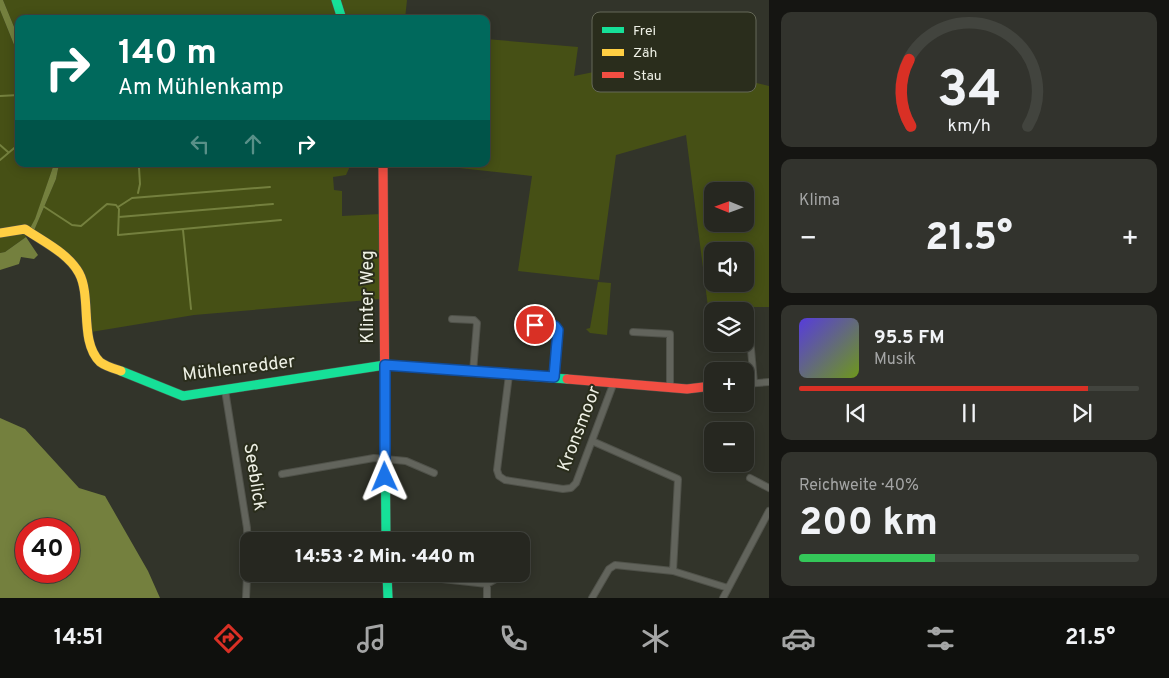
<!DOCTYPE html>
<html lang="de">
<head>
<meta charset="utf-8">
<style>
	body { margin:0; font-family:Overpass,sans-serif; background:#32332d; color:#f1f3f6; height:100vh; display:flex; flex-direction:column; font-size:19px; white-space:nowrap }
	* { box-sizing:border-box; margin:0 }
	p { font-size:16px; color:#a4a5a5 }
	.icon { flex:none; width:28px; height:28px; fill:none; stroke:currentColor; stroke-width:2; stroke-linecap:round; stroke-linejoin:round }
	.map { position:relative; flex:1; overflow:hidden }
	.side { display:flex; flex-direction:column; gap:12px; padding:12px; background:#151512; width:400px }
	.side>* { flex:none }
	.guide { position:absolute; left:15px; top:15px; width:475px; height:152px; border-radius:10px; box-shadow:0 2px 12px #0003,0 0 0 1px #42443e; background:#00695c; color:#fff; overflow:hidden }
	.needle { width:32px; rotate:271deg }
	.controls { position:absolute; left:704px; top:182px; display:grid; gap:10px }
	.controls a { display:grid; place-items:center; width:50px; height:50px; border-radius:10px; background:#262720; box-shadow:0 2px 12px #0003,0 0 0 1px #42443e; font-size:25px }
	.speed { position:absolute; left:15px; top:518px; display:flex; gap:10px; font-size:25px; font-weight:700; text-align:center }
	.speed>* { display:grid; place-content:center; width:65px; height:65px; border-radius:50%; background:#262720; box-shadow:0 2px 12px #0003,0 0 0 1px #42443e; line-height:1 }
	.speed .limit { border:8px solid #d22; background:#fff; color:#111 }
	.pin { position:absolute; display:grid; place-items:center; width:42px; height:42px; color:#fff; margin:-21px; border:2px solid #fff; border-radius:50%; box-shadow:0 1px 5px #0007 }
	.me { position:absolute; width:55px; margin:-28px; rotate:359deg; stroke-linejoin:round; filter:drop-shadow(0 0 4px #0008) }
	.turn { display:flex; align-items:center; gap:18px; height:105px; padding:0 20px; font-size:22px }
	.turn .icon { width:65px; height:65px; stroke-width:2.5 }
	.turn b { display:block; font-size:35px; line-height:42px }
	.lanes { display:flex; align-items:center; height:48px; padding:0 20px; background:#0003; justify-content:center; gap:25px; direction:ltr }
	.lanes .off { opacity:.35 }
	.big { font-size:38px; font-weight:800; line-height:1.1 }
	.side .card { flex:1; display:flex; flex-direction:column; justify-content:center; gap:8px; min-width:0; padding:0 18px; border-radius:10px; background:#32332d }
	.side .dial { align-items:center; gap:0 }
	.dial svg { height:130px; overflow:visible; fill:none; stroke:#42443e; stroke-width:7; stroke-linecap:round; text-anchor:middle }
	.dial text { fill:#f1f3f6; stroke:none }
	.song { display:flex; align-items:center; gap:15px }
	.cover { width:60px; height:60px; border-radius:8px; background:linear-gradient(135deg,hsl(250 70% 55%),hsl(80 70% 35%)) }
	.played { height:5px; border-radius:2px; background:linear-gradient(90deg,#d93025 85%,#42443e 85%) }
	.keys { display:flex; justify-content:space-around; direction:ltr }
	.heat { display:flex; justify-content:space-between; align-items:center; font-size:28px; direction:ltr }
	.charge { height:8px; border-radius:4px; background:linear-gradient(90deg,#34c759 40%,#42443e 0) }
	.trip { position:absolute; left:240px; top:532px; width:290px; height:50px; border-radius:10px; background:#262720; box-shadow:0 2px 12px #0003,0 0 0 1px #42443e; font-weight:800; line-height:50px; text-align:center }
	.tab-bar { display:flex; height:80px; justify-content:space-around; align-items:center; background:#0f100d; color:#a4a5a5 }
	.tab-bar .icon { width:35px; height:35px }
	.tab-bar .selected { color:#d93025 }
	.tab-bar b { font-size:22px; color:#f1f3f6 }
	main { display:flex; flex:1; min-height:0 }
	.map>svg:first-child { display:block }
	.green { fill:#465015; fill-rule:evenodd }
	.water { fill:#74803e; fill-rule:evenodd }
	.lines { fill:none; stroke-linecap:round; stroke-linejoin:round }
	.stream { stroke:#74803e; stroke-width:2 }
	.street-casing { stroke:#50524a; stroke-width:8 }
	.fast-casing { stroke:#50524a; stroke-width:10 }
	.slow-casing { stroke:#50524a; stroke-width:10 }
	.jam-casing { stroke:#50524a; stroke-width:10 }
	.street { stroke:#62645c; stroke-width:6 }
	.fast { stroke:#16e098; stroke-width:9 }
	.slow { stroke:#ffcf43; stroke-width:9 }
	.jam { stroke:#f24e42; stroke-width:9 }
	.route-casing { stroke:#114b97; stroke-width:12 }
	.route { stroke:#1a73e8; stroke-width:9 }
	.labels { text-anchor:middle; dominant-baseline:central; stroke-width:4; stroke-linejoin:round; paint-order:stroke }
	.street-label { font-size:18px; fill:#eef0e5; stroke:#2a2d1c }
	.key { fill:#2a2d1c; stroke:#656858; stroke-width:1 }
	.key-label { font-size:14px; fill:#eef0e5 }
</style>
</head>
<body>
<main>
<div class="map">
<svg width="769" height="598" viewBox="0 0 769 598">
	<rect width="100%" height="100%" fill="#32342a"/>
	<path class="green" d="M3,0H332L338,19H19V39Z
		M341,0H407L405,19H347Z
		M0,10L19,57V164H54L35,220L29,230L0,232Z
		M486,39L578,47L574,76L683,54V66L769,86V307H708L686,135L616,155L599,280L518,271L532,176L450,167L451,164H486ZM712,191H745V224H712ZM712,251H745V284H712Z
		M59,164H351L346,175L333,177L334,190L342,191V216L380,214V299L194,315L91,332L85,281L33,233L56,179Z
		M24,230L26,237L5,252L0,253V235Z
		M598,282L611,283L607,335L590,333L586,329L590,328Z"/>
	<path class="water" d="M0,0H3L19,39V57L0,10Z
		M54,164H59L56,179L33,233L29,230L35,219Z
		M26,237L38,255L34,259L21,257L19,264L0,270V253L5,252Z
		M0,418L25,429L79,488L105,496L148,571L160,598H0ZM26,529H69V571H26Z"/>
	<g class="lines">
		<path class="stream" d="M0,96L19,95
			M0,145L8,152
			M0,160L19,144
			M138,193L140,184L139,168
			M43,206L72,225L81,226L107,204L116,205L119,209L118,235L281,220
			M118,207L132,198L270,187
			M119,217L273,204
			M183,230L191,309"/>
		<g class="street-casing">
			<path id="street" d="M452,319L474,320L477,323L473,372
				M535,325L555,326L558,330L554,377
				M633,332L670,334V387
				M750,338L754,383
				M509,375L497,470L499,476L505,480L563,489L571,488L576,483L614,382
				M745,384L769,382
				M225,390L247,528L248,554L246,598
				M592,441L678,479L673,571
				M282,474L374,458L406,461L434,473
				M750,478L769,488
				M397,574L487,584V598
				M487,584L501,576
				M592,598L609,569L615,565L673,571L728,588
				M723,598L769,511"/>
		</g>
		<g class="fast-casing">
			<path id="fast" d="M336,0L342,19
				M121,371L183,396L385,365L567,379
				M385,419L386,541
				M387,574L388,598"/>
		</g>
		<g class="slow-casing">
			<path id="slow" d="M0,233L25,229C42,241 68,253 79,273C92,297 79,342 100,362C105,366 115,369 121,371"/>
		</g>
		<g class="jam-casing">
			<path id="jam" d="M383,164L385,419
				M567,379L687,389L712,386"/>
		</g>
		<use href="#street" class="street"/>
		<use href="#fast" class="fast"/>
		<use href="#slow" class="slow"/>
		<use href="#jam" class="jam"/>
	</g>
	<g class="lines">
		<g class="route-casing">
			<path id="route" d="M385,477V365L554,377L558,330L555,326L535,325"/>
		</g>
		<use href="#route" class="route"/>
	</g>
	<g class="labels">
		<g class="street-label">
			<text transform="translate(368 297) rotate(-90)">Klinter Weg</text>
			<text transform="translate(239 369) rotate(-7)">Mühlenredder</text>
			<text transform="translate(580 429) rotate(-69)">Kronsmoor</text>
			<text transform="translate(254 477) rotate(81)">Seeblick</text>
		</g>
	</g>
	<rect x="592" y="12" width="164" height="80" rx="8" class="key"/>
	<rect x="602" y="27" width="22" height="6" fill="#16e098"/>
	<rect x="602" y="49" width="22" height="7" fill="#ffcf43"/>
	<rect x="602" y="72" width="22" height="6" fill="#f24e42"/>
	<g class="key-label">
		<text x="633" y="35">Frei</text>
		<text x="633" y="57">Zäh</text>
		<text x="633" y="80">Stau</text>
	</g>
</svg>
<div class="controls">
<a><svg class="needle" viewBox="-14 -14 28 28"><path d="M0-13l5 13h-10z" fill="#e53935"/><path d="M0 13l5-13h-10z" fill="#a4a5a5"/></svg></a>
<a><svg class="icon" aria-label="sound" viewBox="0 0 24 24"><path d="M4 9h4l5-4v14l-5-4H4zM17 9q2 3 0 6"/></svg></a>
<a><svg class="icon" aria-label="layers" viewBox="0 0 24 24"><path d="M12 4l9 5-9 5-9-5zM3 14l9 5 9-5"/></svg></a>
<a>+</a>
<a>−</a>
</div>
<div class="speed"><div class="limit">40</div></div>
<div class="pin" style="left:535px;top:325px;background:#d93025"><svg class="icon" aria-label="arrive" viewBox="0 0 24 24"><path d="M6 21V4h12l-3 4 3 4H6"/></svg></div>
<svg class="me" style="left:385px;top:477px" viewBox="-20 -20 40 40"><path d="M0-17L14 15 0 8-14 15z" fill="#1a73e8" stroke="#fff" stroke-width="4"/></svg>
<div class="trip">14:53 · 2 Min. · 440 m</div>
<div class="guide">
<div class="turn"><svg class="icon" aria-label="right" viewBox="0 0 24 24"><path d="M7 20v-9h11M14 6l5 5-5 5"/></svg><div><b>140 m</b>Am Mühlenkamp</div></div>
<div class="lanes"><svg class="icon off" aria-label="left" viewBox="0 0 24 24"><path d="M17 20v-9H6M10 6l-5 5 5 5"/></svg><svg class="icon off" aria-label="ahead" viewBox="0 0 24 24"><path d="M12 20V5M6 11l6-6 6 6"/></svg><svg class="icon" aria-label="right" viewBox="0 0 24 24"><path d="M7 20v-9h11M14 6l5 5-5 5"/></svg></div>
</div>
</div>
<section class="side">
<div class="card dial"><svg viewBox="0 0 100 80">
<path d="M14 69A42 42 0 1 1 86 69"/>
<path d="M14 69A42 42 0 0 1 13 28" stroke="#d93025"/>
<text x="50" y="56" font-size="32" font-weight="700">34</text>
<text x="50" y="72" font-size="11">km/h</text>
</svg></div>
<div class="card"><p>Klima</p>
<div class="heat"><a>−</a><b class="big">21.5°</b><a>+</a></div>
</div>
<div class="card">
<div class="song"><i class="cover"></i><div><b>95.5 FM</b><p>Musik</p></div></div>
<div class="played"></div>
<div class="keys"><svg class="icon" aria-label="previous" viewBox="0 0 24 24"><path d="M18 5L8 12l10 7zM5 5v14"/></svg><svg class="icon" aria-label="pause" viewBox="0 0 24 24"><path d="M8 5v14M16 5v14"/></svg><svg class="icon" aria-label="next" viewBox="0 0 24 24"><path d="M6 5l10 7-10 7zM19 5v14"/></svg></div>
</div>
<div class="card"><p>Reichweite · 40%</p><b class="big">200 km</b><div class="charge"></div></div>
</section>
</main>
<nav class="tab-bar">
<b>14:51</b>
<svg class="icon selected" aria-label="directions" viewBox="0 0 24 24"><path d="M12 3l9 9-9 9-9-9zM9 14v-3h6M13 9l2 2-2 2"/></svg>
<svg class="icon" aria-label="music" viewBox="0 0 24 24"><path d="M9 18V5l10-2v13"/><circle cx="6" cy="18" r="3"/><circle cx="16" cy="16" r="3"/></svg>
<svg class="icon" aria-label="phone" viewBox="0 0 24 24"><path d="M5 4h4l2 5-3 2q2 4 5 5l2-3 5 2v4C11 20 4 13 5 4z"/></svg>
<svg class="icon" aria-label="climate" viewBox="0 0 24 24"><path d="M12 3v18M4 7l16 10M4 17L20 7"/></svg>
<svg class="icon" aria-label="car" viewBox="0 0 24 24"><path d="M5 17H2v-5l4-1 3-4h7l3 4 3 1v5h-3M9 17h6M6 11h13"/><circle cx="7" cy="17" r="2"/><circle cx="17" cy="17" r="2"/></svg>
<svg class="icon" aria-label="filters" viewBox="0 0 24 24"><path d="M4 7h16M4 17h16"/><circle cx="9" cy="7" r="2"/><circle cx="15" cy="17" r="2"/></svg>
<b>21.5°</b>
</nav>
</body>
</html>
